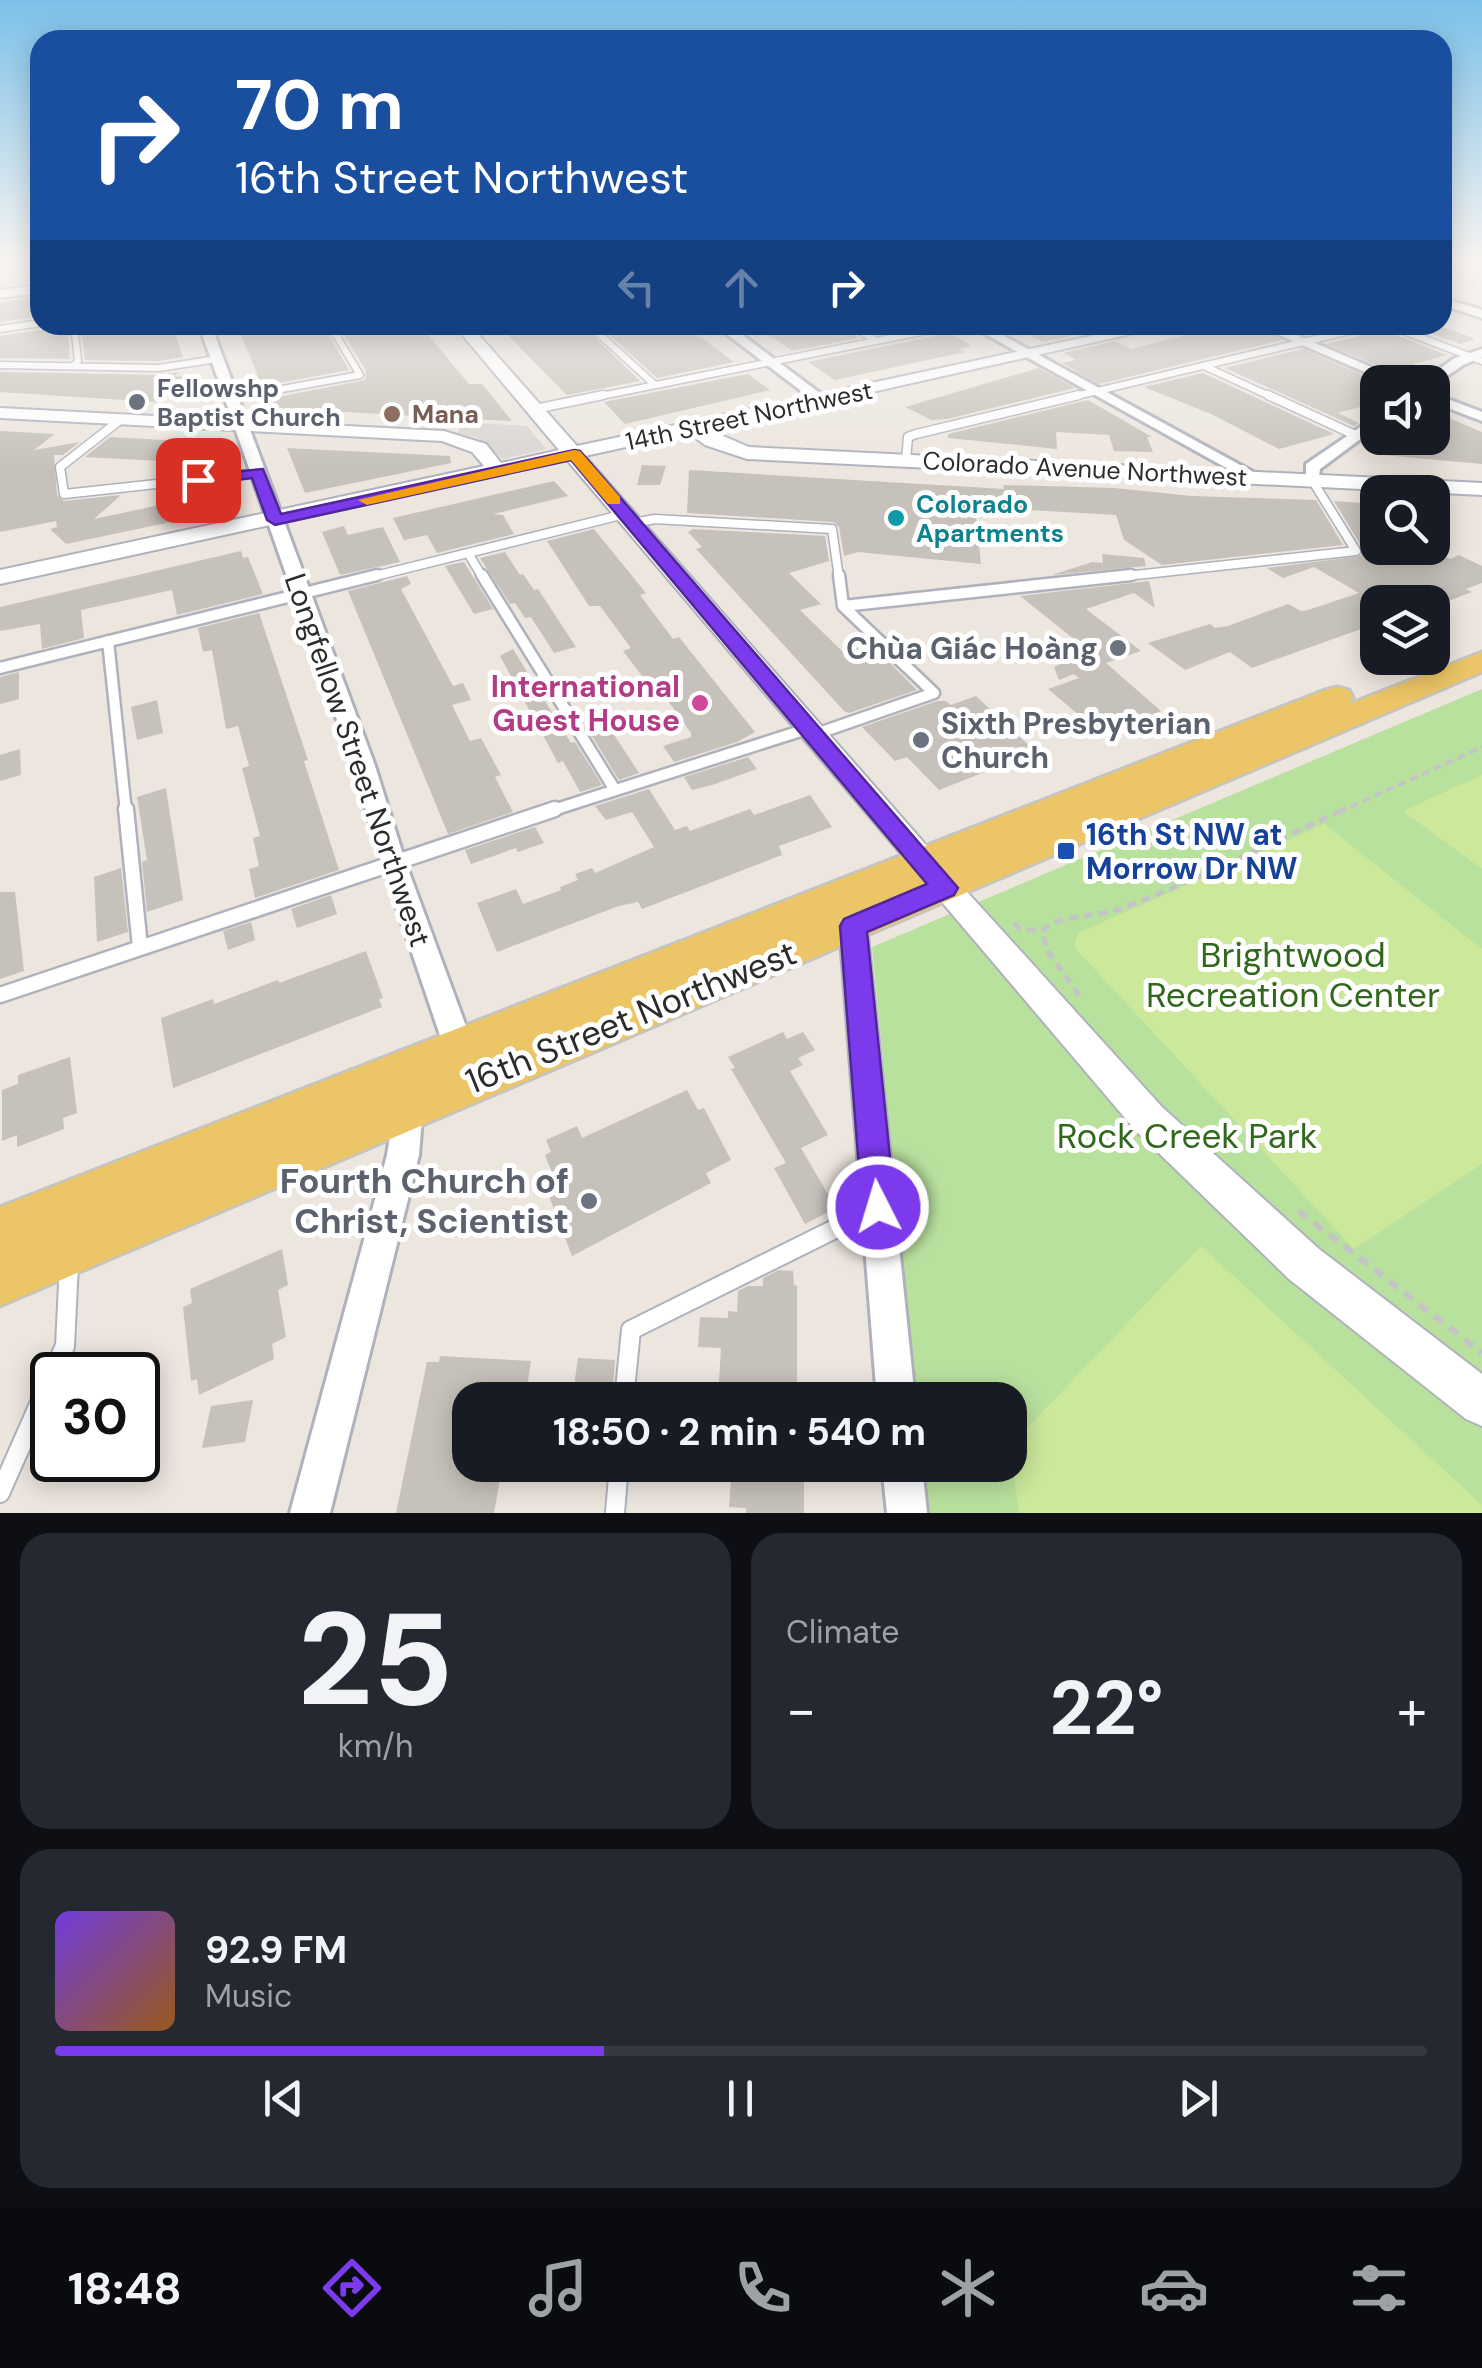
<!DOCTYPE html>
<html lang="en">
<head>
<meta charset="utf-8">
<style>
	body { margin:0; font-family:"DM Sans",sans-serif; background:#242831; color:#f1f3f6; height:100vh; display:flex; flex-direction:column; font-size:38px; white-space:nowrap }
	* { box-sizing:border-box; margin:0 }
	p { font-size:32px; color:#9ea1a6 }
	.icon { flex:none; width:55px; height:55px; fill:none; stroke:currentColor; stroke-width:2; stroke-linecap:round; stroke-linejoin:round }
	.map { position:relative; height:1513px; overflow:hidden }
	.side { display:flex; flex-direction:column; gap:20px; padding:20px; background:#0d0f14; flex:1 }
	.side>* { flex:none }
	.banner { position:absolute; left:30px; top:30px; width:1422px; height:305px; border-radius:30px; box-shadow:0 5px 25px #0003; background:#1a4fa0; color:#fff; overflow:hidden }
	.buttons { position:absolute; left:1360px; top:365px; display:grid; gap:20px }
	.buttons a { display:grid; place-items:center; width:90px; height:90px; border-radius:20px; background:#171b24; box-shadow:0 5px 25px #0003; font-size:50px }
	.speed { position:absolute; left:30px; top:1352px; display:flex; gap:20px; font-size:50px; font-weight:700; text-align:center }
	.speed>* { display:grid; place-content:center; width:130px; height:130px; border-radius:50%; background:#171b24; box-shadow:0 5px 25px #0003; line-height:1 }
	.speed .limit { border:5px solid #111; border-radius:15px; background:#fff; color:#111 }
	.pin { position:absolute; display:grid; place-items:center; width:85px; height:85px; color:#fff; margin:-42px; border-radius:20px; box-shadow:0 5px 15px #0006 }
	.me { position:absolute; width:110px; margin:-55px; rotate:355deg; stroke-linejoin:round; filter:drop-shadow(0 0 8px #0008) }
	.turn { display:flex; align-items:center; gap:35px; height:210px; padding:0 40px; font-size:45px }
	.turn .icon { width:130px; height:130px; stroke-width:2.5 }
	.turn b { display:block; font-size:70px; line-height:85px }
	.lanes { display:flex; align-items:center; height:95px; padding:0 40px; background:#0003; justify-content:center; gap:50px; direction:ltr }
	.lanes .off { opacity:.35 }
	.big { font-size:75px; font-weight:700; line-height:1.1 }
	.side .card { flex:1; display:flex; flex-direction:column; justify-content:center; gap:15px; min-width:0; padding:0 35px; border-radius:30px; background:#242831 }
	.side .dial { align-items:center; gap:0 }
	.dial b { font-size:130px; line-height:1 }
	.song { display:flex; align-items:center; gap:30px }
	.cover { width:120px; height:120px; border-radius:15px; background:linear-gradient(135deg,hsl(260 70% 55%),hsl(30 70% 35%)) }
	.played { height:10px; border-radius:5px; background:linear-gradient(90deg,#7c3aed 40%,#363941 40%) }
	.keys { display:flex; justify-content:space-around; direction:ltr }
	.heat { display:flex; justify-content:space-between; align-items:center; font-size:55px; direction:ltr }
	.side .tiles { flex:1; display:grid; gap:20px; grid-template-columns:1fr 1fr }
	.card:last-child { grid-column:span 2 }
	.trip { position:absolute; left:452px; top:1382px; width:575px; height:100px; border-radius:30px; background:#171b24; box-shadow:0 5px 25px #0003; font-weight:700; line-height:100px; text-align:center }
	.menu { display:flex; height:160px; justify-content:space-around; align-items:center; background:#090b0e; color:#9ea1a6 }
	.menu .icon { width:70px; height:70px }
	.menu .on { color:#7c3aed }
	.menu b { font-size:45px; color:#f1f3f6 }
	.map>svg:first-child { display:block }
	.green { fill:#b9e19e }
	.pitch { fill:#cbe89b }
	.plaza { fill:#d9d6d2 }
	.building { fill:#c6c1ba }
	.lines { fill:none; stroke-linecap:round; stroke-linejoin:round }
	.service-far4-casing { stroke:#afb2bc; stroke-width:9 }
	.service-far3-casing { stroke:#afb2bc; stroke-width:11 }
	.service-far2-casing { stroke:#afb2bc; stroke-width:15 }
	.service-far1-casing { stroke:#afb2bc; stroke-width:19 }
	.service-casing { stroke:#afb2bc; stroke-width:22 }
	.minor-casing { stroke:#afb2bc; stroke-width:6 }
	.tertiary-casing { stroke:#afb2bc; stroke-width:4 }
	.primary-casing { stroke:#c4c4c4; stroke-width:5 }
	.path-far3 { stroke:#c4c4c4; stroke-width:2.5; stroke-dasharray:4 2.5; stroke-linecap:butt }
	.path-far2 { stroke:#c4c4c4; stroke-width:4; stroke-dasharray:8 5; stroke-linecap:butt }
	.path-far1 { stroke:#c4c4c4; stroke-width:5; stroke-dasharray:9 6; stroke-linecap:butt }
	.path { stroke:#c4c4c4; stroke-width:6; stroke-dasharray:11 8; stroke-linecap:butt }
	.service-far4 { stroke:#fff; stroke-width:6 }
	.service-far3 { stroke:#fff; stroke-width:8 }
	.service-far2 { stroke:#fff; stroke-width:10 }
	.service-far1 { stroke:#fff; stroke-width:14 }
	.service { stroke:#fff; stroke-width:18 }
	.minor { fill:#fff; fill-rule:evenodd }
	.tertiary { fill:#fff; fill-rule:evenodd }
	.primary { fill:#ebc566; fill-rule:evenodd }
	.route { fill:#7c3aed; stroke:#51269a; stroke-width:2.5 }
	.slow { fill:#f59e0b }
	.worship-dot { fill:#6b7280; stroke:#fff; stroke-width:4 }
	.education-dot { fill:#8d6e63; stroke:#fff; stroke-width:4 }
	.culture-dot { fill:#0f9aa8; stroke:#fff; stroke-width:4 }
	.hotel-dot { fill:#d1479c; stroke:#fff; stroke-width:4 }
	.transit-dot { fill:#1a4fb4; stroke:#fff; stroke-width:4 }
	.labels { text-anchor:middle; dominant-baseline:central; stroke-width:10; stroke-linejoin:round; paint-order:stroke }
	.far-worship-label { font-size:25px; font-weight:bold; fill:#5b616d; stroke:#fff; text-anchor:start }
	.far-education-label { font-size:25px; font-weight:bold; fill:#785e54; stroke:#fff; text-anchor:start }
	.far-street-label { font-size:25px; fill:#2c2c2c; stroke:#fff }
	.far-culture-label { font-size:25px; font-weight:bold; fill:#0d838f; stroke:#fff; text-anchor:start }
	.worship-label { font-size:30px; font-weight:bold; fill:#5b616d; stroke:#fff; text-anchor:end }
	.hotel-label { font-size:30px; font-weight:bold; fill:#b23c85; stroke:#fff; text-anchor:end }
	.street-label { font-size:30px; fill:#2c2c2c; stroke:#fff }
	.transit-label { font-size:30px; font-weight:bold; fill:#164399; stroke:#fff; text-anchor:start }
	.near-park-label { font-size:35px; fill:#31681e; stroke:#fff }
	.near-street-label { font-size:35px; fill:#2c2c2c; stroke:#fff }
	.near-worship-label { font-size:35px; font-weight:bold; fill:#5b616d; stroke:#fff; text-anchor:end }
</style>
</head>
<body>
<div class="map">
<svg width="1482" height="1513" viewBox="0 0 1482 1513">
	<rect width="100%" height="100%" fill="#ede6df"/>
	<path class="green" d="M1482,689V1513H928L923,1465H1010V1400H916L872,947Z"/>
	<path class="pitch" d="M1482,775V869L1403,811Z
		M1324,824L1482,949V1164L1354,1249L1074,947L1078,933Z
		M1201,1246L1482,1505V1513H1019L1010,1446Z"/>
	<path class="plaza" d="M460,422L527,426L546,449L503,459L479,438L458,433Z"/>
	<path class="building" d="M40,297V316L0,322V302Z
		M46,325H67L70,359L0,358V336L41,330Z
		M81,325H172L183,357L159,361L85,360Z
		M237,325H323L349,370L262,386Z
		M377,325H420L469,384H482L512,421L272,408L268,399L365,380L366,371L342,331Z
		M498,325H582L640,381L567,395Z
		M599,325H684L734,362L657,378Z
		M755,325H843L858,338L792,351Z
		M1010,325H1081L1094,331L1043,342Z
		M1226,325H1253L1282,340L1099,384L1062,363L1076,360L1064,353L1115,341L1131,349Z
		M1407,325H1437L1471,337L1474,340L1460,344L1472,348Z
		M1381,327L1386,331L1447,355L1413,364L1425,369L1400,375L1326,344L1377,332Z
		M950,333L972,346L960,349L965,352L835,380L808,362Z
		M1303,349L1378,382L1363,387L1378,392V402L1338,413L1359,423L1354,426L1225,368Z
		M1039,368L1075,388L947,419L932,420L905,407Z
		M0,372L159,375L180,372L174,376L188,377L156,402L0,392Z
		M1203,373L1263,401L1334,434L1279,449L1211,414L1144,387Z
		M748,374L770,390L625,424L604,402Z
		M1088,400L1152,437H1147L1153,452L1114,451L1109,435L1056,432L1057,449L948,438V434Z
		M1432,411L1482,432V464L1384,455L1375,438H1432Z
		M0,431L55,434L34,450L80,442L63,455H54L57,495L64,501L121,495L94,519L188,499L186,491H208V486L222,484L233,509L66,544L50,529L57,527L56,521L0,532Z
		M110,437L182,441L179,444L210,445L189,463L177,462L173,449L160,461L85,457Z
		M287,448L450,456L451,463L305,493Z
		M642,465L666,466L660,485H637Z
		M689,470L1004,489L1003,485L1114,488L1192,496L1316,500L1343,545L1162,565L1124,540L1116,515L975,507L981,564L858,552L844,556L839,527L833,522L687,513Z
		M554,481L568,496L493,514L503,515L514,534L437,553L427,535L404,540L393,518Z
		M1334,501L1378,504V548H1429L1450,559L1459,555L1482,566V583L1466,589L1472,592L1446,602H1378V623L1252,668L1230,652L1185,670L1148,643L1210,624L1215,628L1228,626L1288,604L1301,611L1308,610L1359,593L1314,567L1283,578L1267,568L1361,556L1362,547Z
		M344,526L348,535L383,527L400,562L340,575L322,532Z
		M594,529L646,593L640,595L673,639L679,637L755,732L737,742L674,762L663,746L691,737V733L661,691L655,693L623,651L631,648L600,606H589L547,541Z
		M693,529L825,536L829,561L789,573L821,604L800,610L843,652L871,644L917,690L849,713L844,711L696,549L702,547L688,532Z
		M241,551L243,558L248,557L263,594L177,615L172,590L81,610L84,638L42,649L40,624L0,631V607Z
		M505,552L520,575L523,574L534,590L538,589L576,647L554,653L531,617L525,618L515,603L510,604L480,558Z
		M1102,554L1144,558L1146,566L1052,575L1092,562L1103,563Z
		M464,562L475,580L493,609L474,614L445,566Z
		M407,576L411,584L401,589L453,686L463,683L471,700L452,705L470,741L481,738L501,775L495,777L513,812L448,834L348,591Z
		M1149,581L1155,608L1134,593L1086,609L1141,651L1106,663L1161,711L1104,736L1048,689L1079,678L1074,674L1059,680L1054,667L1089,651L1020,596Z
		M259,613L308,760L304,761L339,870L255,898L249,869L259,866L253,838L260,836L242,768L249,766L238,726L226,729L212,650L203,652L198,628Z
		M513,649L571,743L575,742L602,785L580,792L563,761L558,763L500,656Z
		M19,672V699L0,704V677Z
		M976,696L1036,752L939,790L907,757L895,761L862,727L937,701H946L951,705Z
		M157,700L163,733L137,740L131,707Z
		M611,730L639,773L619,780L592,736Z
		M20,749L21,775L0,781V755Z
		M748,757L757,769L712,785L692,790L684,777Z
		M166,788L183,900L147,912L142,862L147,860L137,797Z
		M649,789L675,830L687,826L690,831L750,809L754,815L810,795L832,827L779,846L782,855L642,909L638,902L619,906L497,952L477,903L516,889L523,904L561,890L560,887L578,880L575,874L592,868L595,873L654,847L632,812L606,820L595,806Z
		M535,827L544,843L518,852L516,848L471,864L465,850Z
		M121,868L128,932L97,942L94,877Z
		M0,892H15L24,971L0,979Z
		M331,895L337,914L297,928L291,909Z
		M251,922L255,940L228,950L223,931Z
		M366,951L383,998L379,999L382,1007L173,1088L161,1018L213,999L214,1004L278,980L279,983Z
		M783,1032L787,1039L803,1032L815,1050L798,1058L803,1065L790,1071L828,1135L801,1148L836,1208L805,1224L774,1168L786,1163L731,1069L735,1068L728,1057Z
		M70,1057L77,1113L63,1118L64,1129L17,1147V1135L2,1141V1090L18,1084V1075Z
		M687,1090L698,1110L704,1108L731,1160L706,1173L711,1183L572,1256L544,1183L554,1178L545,1155L551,1152L546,1140L577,1126L582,1138Z
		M282,1249L288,1285L278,1290L286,1337L272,1344L274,1359L199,1395L197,1379L191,1381L183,1307L192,1303L190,1289Z
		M779,1270L793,1271L794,1286L797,1285V1400H718L721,1348L698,1347L700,1317L728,1318V1311L737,1312L738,1291L748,1286H763V1278Z
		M440,1356L531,1361L525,1400H470V1416H459L452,1455L470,1456V1465H491L489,1479H500L494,1513H396L427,1362H439Z
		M578,1358L615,1360L612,1400H572Z
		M253,1400L245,1442L202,1448L211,1406Z
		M732,1466L804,1471V1513H746V1508L729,1507Z"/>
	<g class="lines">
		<g class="service-far4-casing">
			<path id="service-far4" d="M1442,272L1459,277
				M74,325L78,361L74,365
				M589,325L655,385
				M850,325L876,341
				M1388,325L1482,361
				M0,329L40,323
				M0,365L159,368L217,359
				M1204,366L1274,398
				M232,398L360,375L330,325
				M591,398L956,325
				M1068,398L1375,325"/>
		</g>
		<g class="service-far3-casing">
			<path id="service-far3" d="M1268,395L1355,435
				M231,398L246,395
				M535,409L603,395
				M120,420L60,467L64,494L258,473
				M906,460L908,437L916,434L1079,395
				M633,523L655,519L832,529L839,578
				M468,553L483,578
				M367,578L625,514
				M1108,578L1356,551L1312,480"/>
		</g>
		<g class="service-far2-casing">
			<path id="service-far2" d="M482,575L615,790
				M839,575L843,606
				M108,641L126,812
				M0,668L377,575
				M816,734L934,693L843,606L1131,575
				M547,812L810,728"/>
		</g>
		<g class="service-far1-casing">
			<path id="service-far1" d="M126,809L140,947
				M0,995L555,809"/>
		</g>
		<g class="service-casing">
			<path id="service" d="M624,1400L631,1330L875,1209
				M0,1493L65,1346L69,1264
				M615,1513L619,1465"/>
		</g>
		<g class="minor-casing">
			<path id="minor" d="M1442,298L1482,310V318L1442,305Z
				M199,325H211L374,763L405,861L478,1059L473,1068L463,1072L453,1068L448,1059L381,861L352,763Z
				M715,325H729L829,400L817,403Z
				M969,325H984L1262,477L1248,480Z
				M1256,325H1273L1406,382H1388Z
				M1482,349V357L1463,365L1434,385L1422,382L1453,359Z
				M1432,393L1482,412V421L1432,402Z
				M1378,415V426L1320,469L1318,483H1306V464Z
				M853,916L862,919L866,926L915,1400H877L840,926L844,919Z
				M408,1091L419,1095L423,1105L419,1155L330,1513H290L387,1155L397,1095Z
				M882,1465H922L927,1513H887Z"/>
		</g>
		<g class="tertiary-casing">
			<path id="tertiary" d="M1472,259L1470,262L1442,268V260Z
				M40,285V293L0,298V290Z
				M454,325H470L577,446L1142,325H1171L707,429L749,447L1482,483V495L747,459L705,445L689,433L585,456L969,894L1162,1107L1319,1249L1482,1374V1426L1466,1419L1289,1279L1136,1131L567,460L0,584V570L484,466L472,452L442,441L0,418V408L444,431L486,444L501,463L559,450Z"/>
		</g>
		<g class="primary-casing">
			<path id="primary" d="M1482,652V672L0,1306V1207L1325,690L1337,687L1349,690L1353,697L1349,704Z"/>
		</g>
		<path class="path-far3" d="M308,410L328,405L327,412"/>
		<path class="path-far2" d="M1339,812L1482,747"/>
		<path class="path-far1" d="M1014,923L1020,929L1042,931
			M1079,995L1047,950L1042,931C1059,913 1098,918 1123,908C1198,879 1271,843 1345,809"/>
		<path class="path" d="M1299,1211L1482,1353"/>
		<use href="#service-far4" class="service-far4"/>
		<use href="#service-far3" class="service-far3"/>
		<use href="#service-far2" class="service-far2"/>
		<use href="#service-far1" class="service-far1"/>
		<use href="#service" class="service"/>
		<use href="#minor" class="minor"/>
		<use href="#tertiary" class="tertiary"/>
		<use href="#primary" class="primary"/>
	</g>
	<linearGradient id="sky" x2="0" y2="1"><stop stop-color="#7bc0e9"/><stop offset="0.55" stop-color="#f7f4f1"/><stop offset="1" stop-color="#f7f4f1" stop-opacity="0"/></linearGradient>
	<rect width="1482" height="471" fill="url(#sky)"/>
	<path class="route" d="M574,450L580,451L958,888L954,895L867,932L895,1207L890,1219L878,1224L867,1219L862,1207L840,926L844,919L927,884L571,460L275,525L267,520L252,478L198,485L190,480L198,475L263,469L281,514Z"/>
	<path class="slow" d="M574,450L580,451L620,497V504H608L571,460L367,505L358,500Z"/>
	<g class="worship-dot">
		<circle cx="137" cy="402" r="10"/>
		<circle cx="1118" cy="648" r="10"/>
		<circle cx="921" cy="740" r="10"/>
		<circle cx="589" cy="1201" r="10"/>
	</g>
	<circle class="education-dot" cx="392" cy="414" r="10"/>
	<circle class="culture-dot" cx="896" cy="518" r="10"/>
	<circle class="hotel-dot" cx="700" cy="703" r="10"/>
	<rect class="transit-dot" x="1056" y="841" width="20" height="20" rx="5"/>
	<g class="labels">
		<g class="far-worship-label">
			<text x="157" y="388">Fellowshp<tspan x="157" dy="29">Baptist Church</tspan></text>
		</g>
		<g class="far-education-label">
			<text x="412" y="414">Mana</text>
		</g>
		<g class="far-street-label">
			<text transform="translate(749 416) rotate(-12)">14th Street Northwest</text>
			<text transform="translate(1085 469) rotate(3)">Colorado Avenue Northwest</text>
		</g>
		<g class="far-culture-label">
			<text x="916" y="504">Colorado<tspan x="916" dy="29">Apartments</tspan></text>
		</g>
		<g class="worship-label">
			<text x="1098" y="648">Chùa Giác Hoàng</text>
			<text x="941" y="723" text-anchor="start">Sixth Presbyterian<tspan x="941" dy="34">Church</tspan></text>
		</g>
		<g class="hotel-label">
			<text x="680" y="686">International<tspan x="680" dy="34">Guest House</tspan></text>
		</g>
		<g class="street-label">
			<text transform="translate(358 760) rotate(71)">Longfellow Street Northwest</text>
		</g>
		<g class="transit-label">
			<text x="1086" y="834">16th St NW at<tspan x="1086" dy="34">Morrow Dr NW</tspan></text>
		</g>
		<g class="near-park-label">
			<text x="1293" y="955">Brightwood<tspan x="1293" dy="40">Recreation Center</tspan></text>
			<text x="1187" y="1136">Rock Creek Park</text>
		</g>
		<g class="near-street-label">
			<text transform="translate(631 1017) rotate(-22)">16th Street Northwest</text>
		</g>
		<g class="near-worship-label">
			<text x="569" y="1181">Fourth Church of<tspan x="569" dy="40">Christ, Scientist</tspan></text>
		</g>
	</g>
</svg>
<div class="buttons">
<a><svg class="icon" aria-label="sound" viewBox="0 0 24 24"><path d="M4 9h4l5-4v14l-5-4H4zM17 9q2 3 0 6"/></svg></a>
<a><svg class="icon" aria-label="search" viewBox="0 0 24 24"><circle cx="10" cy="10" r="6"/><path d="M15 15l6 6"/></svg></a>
<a><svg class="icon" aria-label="layers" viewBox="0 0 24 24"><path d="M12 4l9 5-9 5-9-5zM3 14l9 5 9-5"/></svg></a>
</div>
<div class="speed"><div class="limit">30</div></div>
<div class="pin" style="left:198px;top:480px;background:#d93025"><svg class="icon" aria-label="arrive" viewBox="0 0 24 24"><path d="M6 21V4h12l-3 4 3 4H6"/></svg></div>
<svg class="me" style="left:878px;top:1207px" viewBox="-20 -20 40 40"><circle r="17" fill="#7c3aed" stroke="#fff" stroke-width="3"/><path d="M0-11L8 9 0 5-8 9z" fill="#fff"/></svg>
<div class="trip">18:50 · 2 min · 540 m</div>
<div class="banner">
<div class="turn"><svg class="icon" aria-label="right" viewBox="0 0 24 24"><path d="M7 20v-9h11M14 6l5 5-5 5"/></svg><div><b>70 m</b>16th Street Northwest</div></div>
<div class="lanes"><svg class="icon off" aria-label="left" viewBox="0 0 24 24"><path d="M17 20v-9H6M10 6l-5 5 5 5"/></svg><svg class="icon off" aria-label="ahead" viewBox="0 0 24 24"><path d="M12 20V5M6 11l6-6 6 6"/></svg><svg class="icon" aria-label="right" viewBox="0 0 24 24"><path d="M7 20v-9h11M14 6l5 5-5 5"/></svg></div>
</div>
</div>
<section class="side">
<div class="tiles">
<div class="card dial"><b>25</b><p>km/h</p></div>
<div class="card"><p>Climate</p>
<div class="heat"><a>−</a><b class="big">22°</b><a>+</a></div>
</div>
<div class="card">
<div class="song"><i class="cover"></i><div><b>92.9 FM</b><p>Music</p></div></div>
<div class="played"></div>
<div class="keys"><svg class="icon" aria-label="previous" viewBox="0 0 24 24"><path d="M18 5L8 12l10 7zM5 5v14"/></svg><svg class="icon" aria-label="pause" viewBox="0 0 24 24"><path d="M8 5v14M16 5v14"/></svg><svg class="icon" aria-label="next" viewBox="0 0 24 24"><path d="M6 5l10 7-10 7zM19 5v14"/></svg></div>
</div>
</div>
</section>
<nav class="menu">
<b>18:48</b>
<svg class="icon on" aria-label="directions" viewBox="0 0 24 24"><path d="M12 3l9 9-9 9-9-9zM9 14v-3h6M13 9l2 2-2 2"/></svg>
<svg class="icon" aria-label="music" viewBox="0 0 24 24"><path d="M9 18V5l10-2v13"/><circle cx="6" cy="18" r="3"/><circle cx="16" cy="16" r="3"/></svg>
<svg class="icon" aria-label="phone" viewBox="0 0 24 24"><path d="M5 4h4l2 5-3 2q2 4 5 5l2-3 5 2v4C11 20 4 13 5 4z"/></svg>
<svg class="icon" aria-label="climate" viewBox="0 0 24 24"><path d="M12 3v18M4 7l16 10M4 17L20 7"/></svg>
<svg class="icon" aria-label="car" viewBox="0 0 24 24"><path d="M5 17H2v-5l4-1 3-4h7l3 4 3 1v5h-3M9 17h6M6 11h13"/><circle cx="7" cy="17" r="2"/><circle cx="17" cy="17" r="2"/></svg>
<svg class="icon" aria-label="filters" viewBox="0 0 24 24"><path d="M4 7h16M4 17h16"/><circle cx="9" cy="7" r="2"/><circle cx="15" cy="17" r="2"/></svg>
</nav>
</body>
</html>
